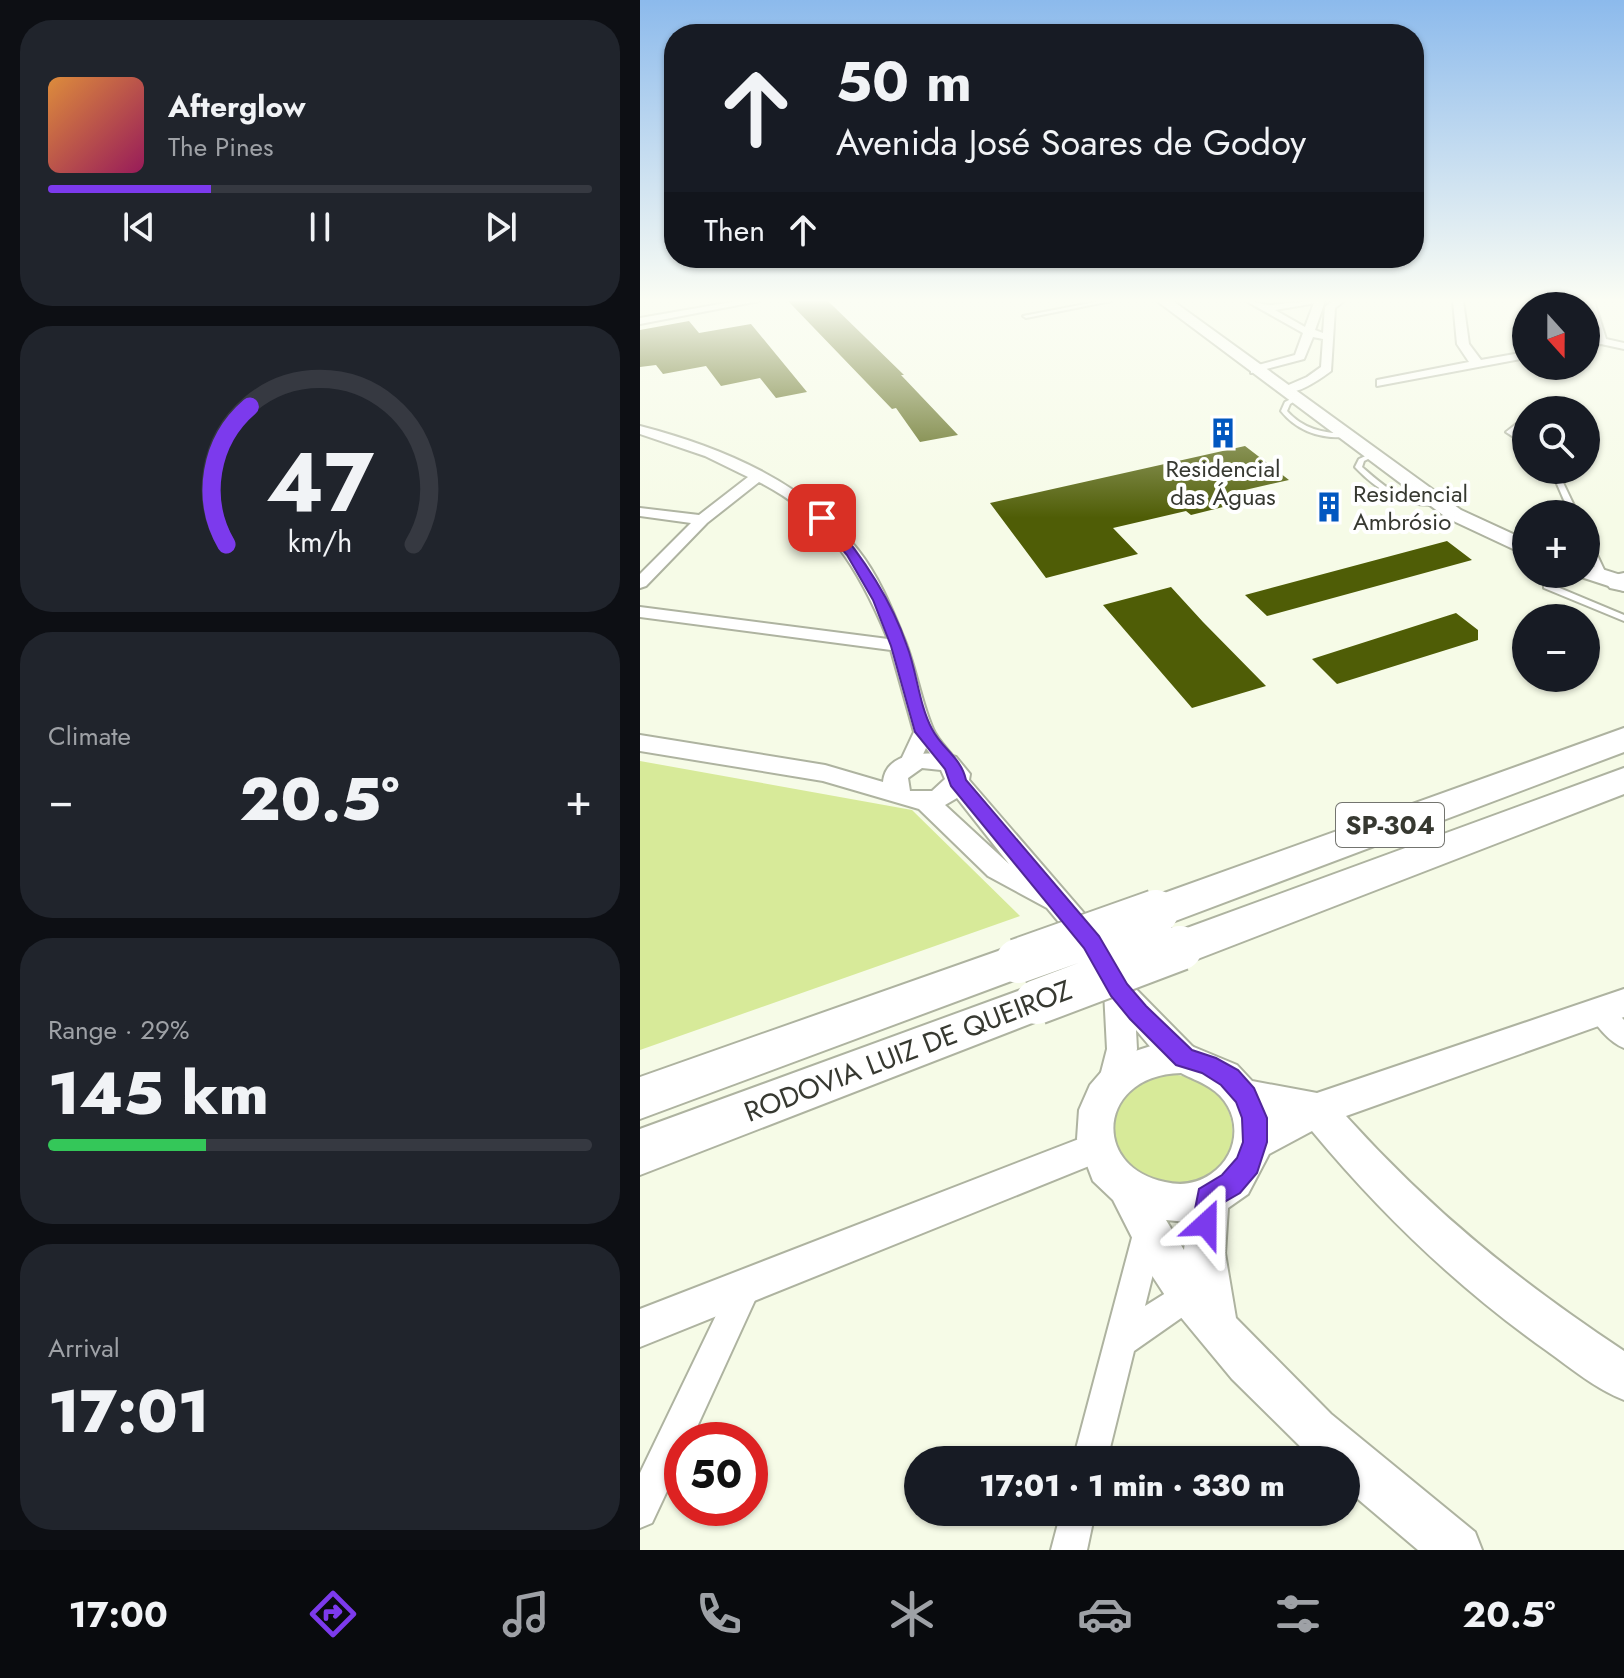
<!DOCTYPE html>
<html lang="en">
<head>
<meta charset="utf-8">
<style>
	body { margin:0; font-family:Jost,sans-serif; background:#20242c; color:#f1f3f6; height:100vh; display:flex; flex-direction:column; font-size:30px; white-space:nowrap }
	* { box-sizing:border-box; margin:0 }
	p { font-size:26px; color:#9ea1a6 }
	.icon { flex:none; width:44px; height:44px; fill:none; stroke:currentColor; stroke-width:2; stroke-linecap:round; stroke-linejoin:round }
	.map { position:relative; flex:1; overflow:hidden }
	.details { display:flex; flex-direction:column; gap:20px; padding:20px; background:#0d0f14; width:640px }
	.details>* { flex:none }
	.top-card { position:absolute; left:24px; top:24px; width:760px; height:244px; border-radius:32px; box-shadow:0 2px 6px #0004; background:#171b24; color:#f1f3f6; overflow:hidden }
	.needle { width:52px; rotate:159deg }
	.tools { position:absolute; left:872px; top:292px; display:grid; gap:16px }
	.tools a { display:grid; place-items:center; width:88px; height:88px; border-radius:50%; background:#171b24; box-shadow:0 2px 6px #0004; font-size:40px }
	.speed { position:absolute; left:24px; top:1422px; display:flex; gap:16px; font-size:40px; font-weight:700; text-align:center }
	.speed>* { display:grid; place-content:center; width:104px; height:104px; border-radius:50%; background:#171b24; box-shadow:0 2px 6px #0004; line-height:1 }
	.speed .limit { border:12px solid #d22; background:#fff; color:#111 }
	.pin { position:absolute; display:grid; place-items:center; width:68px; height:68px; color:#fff; margin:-34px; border-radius:16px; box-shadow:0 4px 12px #0006 }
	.me { position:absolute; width:88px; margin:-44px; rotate:24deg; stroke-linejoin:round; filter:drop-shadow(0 0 6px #0008) }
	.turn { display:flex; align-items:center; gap:28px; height:168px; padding:0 40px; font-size:36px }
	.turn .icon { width:104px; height:104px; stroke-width:2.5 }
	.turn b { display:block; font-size:56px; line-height:68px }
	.then { display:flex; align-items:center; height:76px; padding:0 40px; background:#0003; gap:16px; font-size:30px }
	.big { font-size:60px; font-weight:800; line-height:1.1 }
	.details .widget { flex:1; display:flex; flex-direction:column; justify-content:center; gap:12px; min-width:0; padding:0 28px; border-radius:32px; background:#20242c }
	.details .dial { align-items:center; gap:0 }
	.dial svg { height:208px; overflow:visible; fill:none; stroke:#363941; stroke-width:7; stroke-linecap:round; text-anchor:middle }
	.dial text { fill:#f1f3f6; stroke:none }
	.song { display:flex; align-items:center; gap:24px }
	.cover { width:96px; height:96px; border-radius:12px; background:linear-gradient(135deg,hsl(30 70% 55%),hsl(330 70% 35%)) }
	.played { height:8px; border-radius:4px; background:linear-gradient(90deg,#7c3aed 30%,#363941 30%) }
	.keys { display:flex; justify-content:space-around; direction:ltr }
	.heat { display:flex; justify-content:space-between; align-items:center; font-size:44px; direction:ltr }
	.charge { height:12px; border-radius:6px; background:linear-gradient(90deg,#34c759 29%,#363941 0) }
	.trip { position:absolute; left:264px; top:1446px; width:456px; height:80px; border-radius:40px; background:#171b24; box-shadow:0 2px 6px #0004; font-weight:800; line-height:80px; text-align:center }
	.tab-bar { display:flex; height:128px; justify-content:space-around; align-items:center; background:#090b0e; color:#9ea1a6 }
	.tab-bar .icon { width:56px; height:56px }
	.tab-bar .on { color:#7c3aed }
	.tab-bar b { font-size:36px; color:#f1f3f6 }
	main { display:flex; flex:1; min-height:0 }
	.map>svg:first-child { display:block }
	.green { fill:#d7ea99 }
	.building { fill:#4f5d06 }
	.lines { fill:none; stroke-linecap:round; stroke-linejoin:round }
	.service-casing { stroke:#aeb3a0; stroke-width:4 }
	.minor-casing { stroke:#aeb3a0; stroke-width:4 }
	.tertiary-casing { stroke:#aeb3a0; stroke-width:4 }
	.secondary-casing { stroke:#aeb3a0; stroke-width:4 }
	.motorway-casing { stroke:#aeb3a0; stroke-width:4 }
	.service { fill:#fff; fill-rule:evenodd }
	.minor { fill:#fff; fill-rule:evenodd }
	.tertiary { fill:#fff; fill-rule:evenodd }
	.secondary { fill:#fff; fill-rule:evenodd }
	.motorway { fill:#fff; fill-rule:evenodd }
	.motorway-bridge-casing { stroke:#aeb3a0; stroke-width:48; stroke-linecap:butt }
	.motorway-bridge { stroke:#fff; stroke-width:44 }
	.route { fill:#7c3aed; stroke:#51269a; stroke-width:2 }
	.labels { text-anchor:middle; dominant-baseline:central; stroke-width:8; stroke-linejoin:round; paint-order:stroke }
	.far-poi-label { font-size:24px; fill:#373931; stroke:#fff }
	.shield { fill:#fff; stroke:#73746f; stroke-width:2 }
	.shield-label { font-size:26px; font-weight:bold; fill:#373931 }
	.street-label { font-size:28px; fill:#373931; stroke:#fff }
</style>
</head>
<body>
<main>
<section class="details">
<div class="widget">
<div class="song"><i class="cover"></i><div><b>Afterglow</b><p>The Pines</p></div></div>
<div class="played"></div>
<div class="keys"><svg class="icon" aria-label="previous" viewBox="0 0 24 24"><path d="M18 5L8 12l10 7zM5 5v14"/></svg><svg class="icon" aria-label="pause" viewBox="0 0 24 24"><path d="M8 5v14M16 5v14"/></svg><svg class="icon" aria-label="next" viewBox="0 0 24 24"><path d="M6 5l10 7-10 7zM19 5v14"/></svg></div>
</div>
<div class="widget dial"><svg viewBox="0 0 100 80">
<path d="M14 69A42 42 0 1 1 86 69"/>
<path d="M14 69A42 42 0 0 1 23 16" stroke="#7c3aed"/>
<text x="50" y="56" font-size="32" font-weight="700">47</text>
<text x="50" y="72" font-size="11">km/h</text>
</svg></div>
<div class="widget"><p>Climate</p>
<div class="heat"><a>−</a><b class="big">20.5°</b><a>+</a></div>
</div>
<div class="widget"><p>Range · 29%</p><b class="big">145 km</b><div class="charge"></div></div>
<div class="widget"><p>Arrival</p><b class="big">17:01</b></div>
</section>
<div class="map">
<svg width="984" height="1550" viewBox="0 0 984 1550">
	<rect width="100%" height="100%" fill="#f6fbe7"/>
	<path class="green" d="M0,761L272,810L380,916L0,1050Z
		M530,1074C613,1081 612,1181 536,1183C460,1185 449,1085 530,1074Z"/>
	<path class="building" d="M148,301H188L264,375H261L318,435L280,442L256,408L252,409Z
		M49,321L59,333L111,324L167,392L136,398L120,378L81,386L66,366L23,374L16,365L0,367V330Z
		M605,446L649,480L605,490L615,499L551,515L546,511L473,528L498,554L406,578L350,503Z
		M807,541L832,560L627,616L605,595Z
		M531,587L563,622L626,686L552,708L463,605Z
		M816,613L838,630V640L697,684L672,659Z"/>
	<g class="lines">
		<g class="service-casing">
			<path id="service" d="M461,301H471L386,318L383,316Z
				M655,397L658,399L650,404L647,411C663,429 683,433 706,434L708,435V437C682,439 658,432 641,411L645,402Z
				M884,418L886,419V422L873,432L886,440V445L866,432Z
				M732,453L735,455L734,456L724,461L722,467C737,480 753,495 773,499C782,501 791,500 801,500V504C766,509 738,491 715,467L719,459Z
				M911,470H917L938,514H930Z
				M946,538L950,540L967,576L966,578H960L959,576L946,548Z
				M904,584H910L984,615V621L904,588Z"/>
		</g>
		<g class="minor-casing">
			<path id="minor" d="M98,301H119L0,324V318Z
				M606,301C615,301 623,305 631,305C650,303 667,301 685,301L675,330L683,333L685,307L692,301H704L695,308L691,371C679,380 651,400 637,390L667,377L681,367L683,339L673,337L664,359L611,373V367L655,355L663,333ZM674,303L665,327L635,310L670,304Z
				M813,301H823L829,344L841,360L886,352V358L737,386V380L829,362L817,344Z
				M944,301H954L966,339L984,343V349L961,344L946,347V341L955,339Z
				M0,426C81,447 166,482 218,550C238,575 251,607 263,636C276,666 280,699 293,729C298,741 310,751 318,763L315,768H301L286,748L276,769H262L259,764L274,732L251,650L0,617V607L248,639C219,569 188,517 119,482L67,523L6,586L0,588V574L51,523L0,516V508L59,515L108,477L65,456L0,434Z
				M960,1001L969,1004L984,1020V1048C969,1042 955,1025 948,1011L951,1004Z
				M509,1216L519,1220L524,1230L505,1306L553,1276L564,1280L568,1291L564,1302L494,1351L467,1460H433L494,1230L499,1220Z
				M106,1272L117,1276L121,1287L51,1440H42V1459L12,1523L0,1528V1473L95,1276Z
				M421,1512H455L447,1550H411Z"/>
		</g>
		<g class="tertiary-casing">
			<path id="tertiary" d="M0,735L185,765L243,782C246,749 293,751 316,757L330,774L329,780L462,934L489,982L555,1049L559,1058L555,1067C530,1076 511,1047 496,1030L497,1049L486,1090L475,1094L464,1090L459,1080L467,1049L464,991L442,950L407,908L348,876L279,809L183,781L0,751ZM282,768L301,770L305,779L292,791H270L268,778ZM317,798L369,864L305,805Z
				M457,1132L469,1136L473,1147L469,1158L0,1347V1309Z"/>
		</g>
		<g class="secondary-casing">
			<path id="secondary" d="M517,301H533L821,510L886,540V555L807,518Z
				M946,564L984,576V591L938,576L946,574Z
				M984,989V1017L706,1116C794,1213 876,1279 984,1351V1400C956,1389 932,1369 907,1351C818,1288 742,1215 672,1131L629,1154L608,1194L588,1208L585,1253L596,1318L691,1414L835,1532L842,1550H778L706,1489V1460H674L592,1379L534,1309L509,1271L473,1200L453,1181L437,1139L439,1110L450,1085L469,1063L483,1055L514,1045L544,1043L597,1065L612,1081L677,1093ZM541,1073C550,1078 560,1081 569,1087C602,1107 603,1152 571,1174C556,1184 542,1186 525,1182C450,1167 458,1075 541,1073ZM526,1220L547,1222L544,1250Z"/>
		</g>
		<g class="motorway-casing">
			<path id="motorway" d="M984,573V591L970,588L965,582L970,576Z
				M984,728V752L530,923L516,928L502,923L496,912L502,901Z
				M984,768V794L555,960L540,965L525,960L519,948L525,936Z
				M378,944L393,949L399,961L393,973L0,1119V1077Z
				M397,984L413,989L419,1002L413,1015L0,1175V1129Z"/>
		</g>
		<use href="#service" class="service"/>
		<use href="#minor" class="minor"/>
		<use href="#tertiary" class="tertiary"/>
		<use href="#secondary" class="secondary"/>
		<use href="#motorway" class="motorway"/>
		<g class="motorway-bridge-casing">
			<path id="motorway-bridge" d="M378,961L516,912
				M397,1002L540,948"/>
		</g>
		<use href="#motorway-bridge" class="motorway-bridge"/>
	</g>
	<linearGradient id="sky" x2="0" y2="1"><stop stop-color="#8cbaec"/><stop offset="0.58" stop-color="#fbfdf4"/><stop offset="1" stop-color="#fbfdf4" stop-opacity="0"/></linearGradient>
	<rect width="984" height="518" fill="url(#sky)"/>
	<path class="route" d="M177,515H187C221,554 250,596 267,646C277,672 279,705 292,729C302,749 321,757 326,780L459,936L487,984L506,1006L552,1050L576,1058L598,1070L614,1088L627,1118V1142L617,1173L600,1193L581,1204L575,1233L566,1237L556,1233L552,1224L559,1189L582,1175L597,1158L603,1142L602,1118L596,1102L581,1085L562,1073L536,1065L490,1019L471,996L444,948L311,786L305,769L275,732L251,646L233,600L207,555L175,518Z"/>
	<defs>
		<g id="building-bare" transform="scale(2.4)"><path d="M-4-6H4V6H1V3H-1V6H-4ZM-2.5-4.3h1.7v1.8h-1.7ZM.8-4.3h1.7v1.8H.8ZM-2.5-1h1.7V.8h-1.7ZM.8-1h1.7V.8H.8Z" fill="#0257c0" stroke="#fff" stroke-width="2.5" paint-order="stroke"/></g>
	</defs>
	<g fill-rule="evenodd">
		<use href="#building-bare" x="583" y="433"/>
		<use href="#building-bare" x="689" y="507"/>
	</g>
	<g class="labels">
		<g class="far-poi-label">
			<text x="583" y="468">Residencial<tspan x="583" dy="28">das Águas</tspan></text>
			<text x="713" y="493" text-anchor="start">Residencial<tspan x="713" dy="28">Ambrósio</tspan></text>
		</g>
		<rect class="shield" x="696" y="803" width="108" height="44" rx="6"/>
		<g class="shield-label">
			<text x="750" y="825">SP-304</text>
		</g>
		<g class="street-label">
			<text transform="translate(268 1051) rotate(-21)">RODOVIA LUIZ DE QUEIROZ</text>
		</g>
	</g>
</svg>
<div class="tools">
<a><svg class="needle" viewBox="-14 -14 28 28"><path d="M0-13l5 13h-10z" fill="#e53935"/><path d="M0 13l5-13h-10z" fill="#9ea1a6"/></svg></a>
<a><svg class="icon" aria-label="search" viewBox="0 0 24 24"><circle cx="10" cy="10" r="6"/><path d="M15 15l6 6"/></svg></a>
<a>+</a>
<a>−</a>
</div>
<div class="speed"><div class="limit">50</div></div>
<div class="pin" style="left:182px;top:518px;background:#d93025"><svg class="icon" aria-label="arrive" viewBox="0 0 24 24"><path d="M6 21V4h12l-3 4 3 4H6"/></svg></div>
<svg class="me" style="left:566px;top:1224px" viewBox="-20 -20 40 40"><path d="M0-17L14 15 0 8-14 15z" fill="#7c3aed" stroke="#fff" stroke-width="4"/></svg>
<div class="trip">17:01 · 1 min · 330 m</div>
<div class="top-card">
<div class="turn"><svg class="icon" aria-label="ahead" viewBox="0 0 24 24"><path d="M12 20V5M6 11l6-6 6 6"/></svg><div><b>50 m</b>Avenida José Soares de Godoy</div></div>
<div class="then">Then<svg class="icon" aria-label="ahead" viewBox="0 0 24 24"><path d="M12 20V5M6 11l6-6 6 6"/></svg></div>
</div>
</div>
</main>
<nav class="tab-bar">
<b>17:00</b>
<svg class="icon on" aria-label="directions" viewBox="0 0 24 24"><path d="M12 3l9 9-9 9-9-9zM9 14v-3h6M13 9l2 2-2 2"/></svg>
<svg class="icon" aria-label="music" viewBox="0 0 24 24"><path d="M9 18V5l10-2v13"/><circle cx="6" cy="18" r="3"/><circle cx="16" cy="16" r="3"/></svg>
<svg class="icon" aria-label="phone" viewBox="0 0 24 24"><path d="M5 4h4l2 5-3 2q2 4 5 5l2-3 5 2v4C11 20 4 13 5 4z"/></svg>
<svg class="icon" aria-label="climate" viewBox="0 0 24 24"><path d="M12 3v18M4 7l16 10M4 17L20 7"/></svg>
<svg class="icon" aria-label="car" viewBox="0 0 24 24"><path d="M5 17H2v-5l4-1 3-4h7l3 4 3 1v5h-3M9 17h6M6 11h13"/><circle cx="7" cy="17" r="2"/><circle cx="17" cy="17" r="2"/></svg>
<svg class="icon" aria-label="filters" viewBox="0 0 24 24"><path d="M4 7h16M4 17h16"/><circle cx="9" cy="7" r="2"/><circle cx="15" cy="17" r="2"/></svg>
<b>20.5°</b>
</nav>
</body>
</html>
